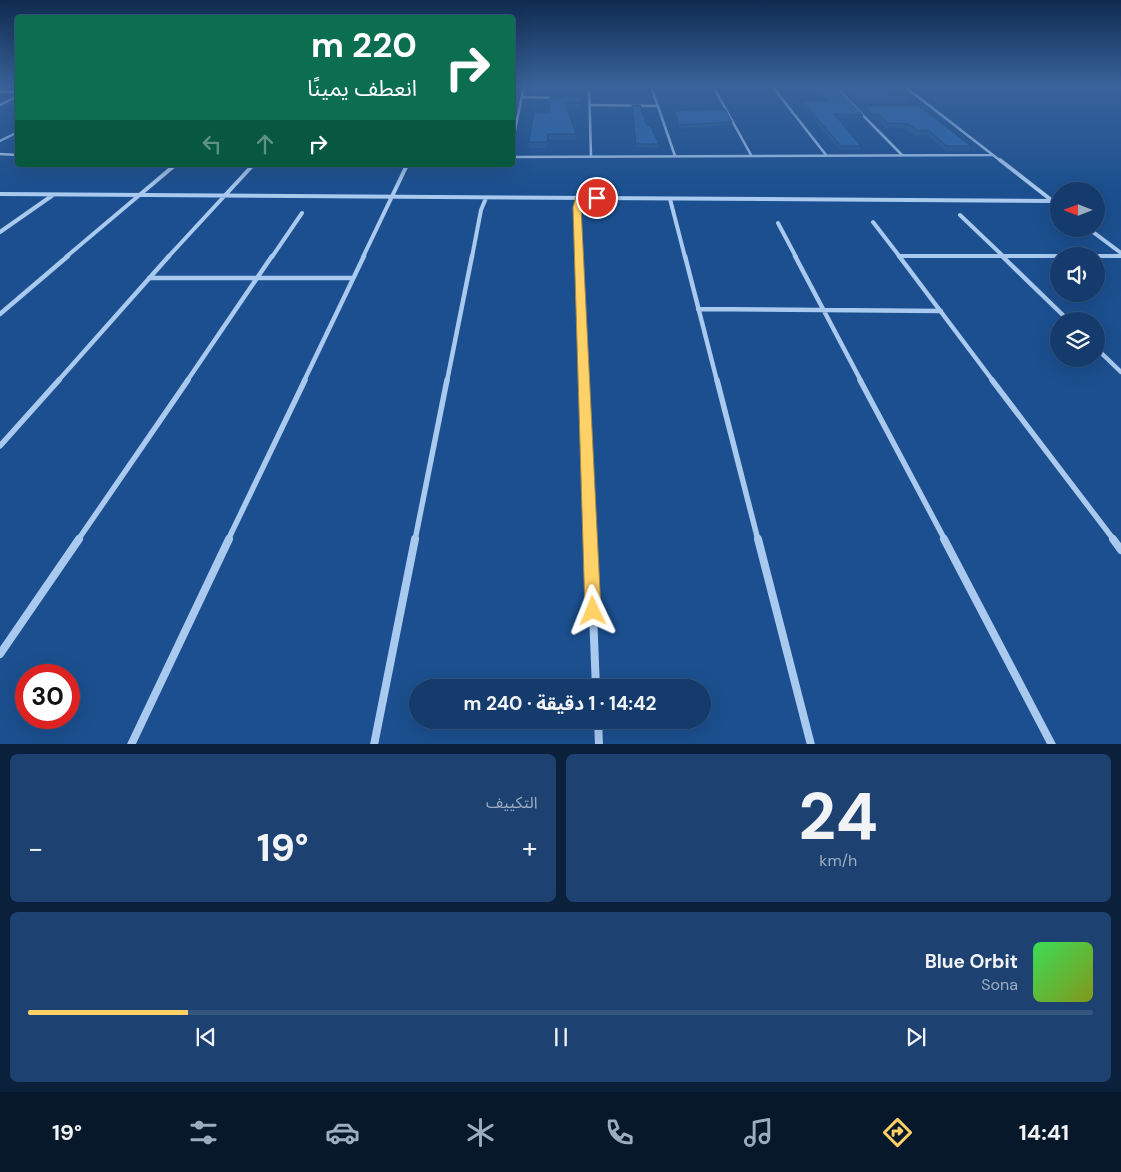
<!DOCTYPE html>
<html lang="ar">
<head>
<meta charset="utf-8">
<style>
	body { margin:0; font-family:"DM Sans","Noto Sans Arabic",sans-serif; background:#1d4271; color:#f1f3f6; direction:rtl; height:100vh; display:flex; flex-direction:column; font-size:19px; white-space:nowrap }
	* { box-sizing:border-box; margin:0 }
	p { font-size:16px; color:#9dadc1 }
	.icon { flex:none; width:28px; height:28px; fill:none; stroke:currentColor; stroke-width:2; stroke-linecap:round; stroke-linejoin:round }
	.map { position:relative; height:744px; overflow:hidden; direction:ltr }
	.side { display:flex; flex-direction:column; gap:10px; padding:10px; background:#0b203b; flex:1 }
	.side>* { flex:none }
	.hud { position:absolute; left:15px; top:15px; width:500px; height:152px; border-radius:5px; box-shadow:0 5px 20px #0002,0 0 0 1px #33557e; direction:rtl; background:#0b6e4f; color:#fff; overflow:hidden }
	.needle { width:32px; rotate:270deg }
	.tools { position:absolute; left:1050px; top:182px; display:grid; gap:10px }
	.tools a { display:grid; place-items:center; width:55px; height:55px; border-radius:50%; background:#143b6b; box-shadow:0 5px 20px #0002,0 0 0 1px #33557e; font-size:25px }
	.speed { position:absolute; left:15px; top:664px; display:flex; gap:10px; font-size:25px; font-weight:700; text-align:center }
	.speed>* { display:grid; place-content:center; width:65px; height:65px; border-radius:50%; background:#143b6b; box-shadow:0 5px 20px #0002,0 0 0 1px #33557e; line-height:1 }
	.speed .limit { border:8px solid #d22; background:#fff; color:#111 }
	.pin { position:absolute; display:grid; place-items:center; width:42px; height:42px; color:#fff; margin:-21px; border:2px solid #fff; border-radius:50%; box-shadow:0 1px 5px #0007 }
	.me { position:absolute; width:55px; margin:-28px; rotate:358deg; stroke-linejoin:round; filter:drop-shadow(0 0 4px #0008) }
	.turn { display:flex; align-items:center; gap:18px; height:105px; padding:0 15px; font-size:22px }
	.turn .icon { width:65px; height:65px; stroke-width:2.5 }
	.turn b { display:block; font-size:35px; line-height:42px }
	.lanes { display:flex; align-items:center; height:48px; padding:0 15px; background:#0003; justify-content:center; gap:25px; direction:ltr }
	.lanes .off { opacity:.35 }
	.big { font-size:38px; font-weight:700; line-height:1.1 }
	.side .widget { flex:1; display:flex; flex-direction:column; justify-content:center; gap:8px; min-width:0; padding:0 18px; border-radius:8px; background:#1d4271 }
	.side .dial { align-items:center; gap:0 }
	.dial b { font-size:65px; line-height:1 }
	.song { display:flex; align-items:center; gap:15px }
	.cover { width:60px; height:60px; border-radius:8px; background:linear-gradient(135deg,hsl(130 70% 55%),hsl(70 70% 35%)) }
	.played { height:5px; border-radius:2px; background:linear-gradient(90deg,#ffd166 15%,#33557e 15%) }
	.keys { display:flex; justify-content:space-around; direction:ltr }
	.heat { display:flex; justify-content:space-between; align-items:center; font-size:28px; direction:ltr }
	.side .tiles { flex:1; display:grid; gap:10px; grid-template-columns:1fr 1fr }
	.widget:last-child { grid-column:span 2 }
	.trip { position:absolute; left:409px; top:679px; width:302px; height:50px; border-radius:25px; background:#143b6b; box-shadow:0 5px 20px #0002,0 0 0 1px #33557e; font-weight:700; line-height:50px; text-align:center; direction:rtl }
	.tabs { display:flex; height:80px; justify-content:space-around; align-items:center; background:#08182b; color:#9dadc1 }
	.tabs .icon { width:35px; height:35px }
	.tabs .active { color:#ffd166 }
	.tabs b { font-size:22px; color:#f1f3f6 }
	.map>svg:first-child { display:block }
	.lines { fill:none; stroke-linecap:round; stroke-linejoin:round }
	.minor-far4 { stroke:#a9c9ee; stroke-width:2.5 }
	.minor-far3 { stroke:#a9c9ee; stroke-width:4 }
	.minor-far2 { stroke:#a9c9ee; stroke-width:4.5 }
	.minor-far1 { stroke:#a9c9ee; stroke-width:5.5 }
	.minor { stroke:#a9c9ee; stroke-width:8 }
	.wall { fill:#245895 }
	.building { fill:#2a66ad; stroke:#1d4779 }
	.route { fill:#ffd166; stroke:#a68842 }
</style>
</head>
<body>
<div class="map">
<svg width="1121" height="745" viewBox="0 0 1121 745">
	<rect width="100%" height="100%" fill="#1b4f8f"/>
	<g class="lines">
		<path class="minor-far4" d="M589,86L591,156
			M651,86L675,156
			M713,86L751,155
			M772,86L826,155
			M834,86L902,155
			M904,86L1002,162
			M0,92H18
			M522,97L557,98
			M0,105L18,96
			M591,105L657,106
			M0,141L18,132
			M512,145L524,86
			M0,154L18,155
			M512,157L992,155"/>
		<path class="minor-far3" d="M1000,160L1059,206
			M0,194L1053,201
			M670,199L685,257
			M960,215L1004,257
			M873,222L900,257
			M778,223L796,257
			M1089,229L1121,253
			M0,232L53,195
			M899,256H1121
			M66,257L175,165
			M168,257L253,165
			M272,257L302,213
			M363,257L407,165
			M472,257L481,210L486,198
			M579,257L577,207L579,198"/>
		<path class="minor-far2" d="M579,256L584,381
			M685,256L717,381
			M795,256L861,381
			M899,256L993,381
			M1002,256L1069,321
			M149,278H353
			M698,309L941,311
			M0,314L68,256
			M1096,348L1121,372
			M58,381L169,256
			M187,381L272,256
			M304,381L364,256
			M447,381L472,256"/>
		<path class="minor-far1" d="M584,380L590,540
			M717,380L758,540
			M860,380L945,540
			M992,380L1114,540
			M0,446L59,380
			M78,540L188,380
			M228,540L305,380
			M415,540L447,380"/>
		<path class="minor" d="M590,539L596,688
			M758,539L811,745
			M944,539L1052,745
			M1113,539L1121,550
			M0,654L79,539
			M598,720L599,745
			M131,745L229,539
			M374,745L415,539"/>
	</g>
	<path class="wall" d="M0,86H18V89H0Z
		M808,86H834L863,115L862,119L837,118L861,146L860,150H840L801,104L802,101H824Z
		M839,86H879L890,96L911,100L910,104H856Z
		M558,91H579V95L558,94Z
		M550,97L581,103V108H567L576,134V140H548L547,148H529V142L549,112Z
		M632,105L647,126L659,144L658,148L636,147Z
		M864,106L971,146L969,151H945L927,135L916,136L906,129L885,128L878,119H871L862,110Z
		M675,111L732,122L731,125L679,129L674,114Z"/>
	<path class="building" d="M559,86H578L579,91H558Z
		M812,86H834L863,115L834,114L861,146H841L802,101H828Z
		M843,86H879L890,96H905L911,100H857Z
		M580,96L581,103H565L576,134H548L547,142H529L534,112H549L550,97Z
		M632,105H640L647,126L650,125L659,144H636Z
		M864,106H919L971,146H947L928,130L918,131L908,124L887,123L880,115L872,114Z
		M725,109L732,122L679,125L675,111Z"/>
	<linearGradient id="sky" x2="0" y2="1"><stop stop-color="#0f2b4f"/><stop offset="0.45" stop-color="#39639b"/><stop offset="1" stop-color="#39639b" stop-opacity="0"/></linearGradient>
	<rect width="1121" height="191" fill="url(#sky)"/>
	<path class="route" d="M597,196L600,197V200L582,201L581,207L601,611L599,616L593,618L587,616L585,611L573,207L576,197Z"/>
</svg>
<div class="tools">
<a><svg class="needle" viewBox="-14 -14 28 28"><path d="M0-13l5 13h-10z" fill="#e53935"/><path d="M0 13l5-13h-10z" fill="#9dadc1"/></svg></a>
<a><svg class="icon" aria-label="sound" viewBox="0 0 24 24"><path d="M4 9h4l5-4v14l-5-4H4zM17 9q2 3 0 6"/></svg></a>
<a><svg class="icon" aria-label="layers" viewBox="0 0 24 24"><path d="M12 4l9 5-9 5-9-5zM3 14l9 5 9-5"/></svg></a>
</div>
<div class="speed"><div class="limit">30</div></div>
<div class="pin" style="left:597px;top:198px;background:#d93025"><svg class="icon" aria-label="arrive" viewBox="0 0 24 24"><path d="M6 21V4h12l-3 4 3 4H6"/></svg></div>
<svg class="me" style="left:593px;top:611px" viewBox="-20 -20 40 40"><path d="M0-17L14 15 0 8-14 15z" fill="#ffd166" stroke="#fff" stroke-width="4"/></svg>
<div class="trip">14:42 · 1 دقيقة · 240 m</div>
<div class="hud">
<div class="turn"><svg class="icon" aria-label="right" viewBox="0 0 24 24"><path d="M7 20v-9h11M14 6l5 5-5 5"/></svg><div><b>220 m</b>انعطف يمينًا</div></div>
<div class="lanes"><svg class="icon off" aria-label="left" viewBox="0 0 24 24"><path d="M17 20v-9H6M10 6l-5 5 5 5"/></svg><svg class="icon off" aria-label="ahead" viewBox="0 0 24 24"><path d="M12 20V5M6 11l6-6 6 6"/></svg><svg class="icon" aria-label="right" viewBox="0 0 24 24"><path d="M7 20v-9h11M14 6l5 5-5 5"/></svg></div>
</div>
</div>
<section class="side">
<div class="tiles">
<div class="widget dial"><b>24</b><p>km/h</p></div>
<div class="widget"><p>التكييف</p>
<div class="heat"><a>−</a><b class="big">19°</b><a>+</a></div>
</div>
<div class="widget">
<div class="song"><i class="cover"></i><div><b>Blue Orbit</b><p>Sona</p></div></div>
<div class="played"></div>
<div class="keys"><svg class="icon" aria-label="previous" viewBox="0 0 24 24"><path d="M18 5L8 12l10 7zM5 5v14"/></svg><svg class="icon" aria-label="pause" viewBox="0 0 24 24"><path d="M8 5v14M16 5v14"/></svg><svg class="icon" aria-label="next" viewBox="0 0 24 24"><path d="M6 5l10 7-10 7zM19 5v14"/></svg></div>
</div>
</div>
</section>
<nav class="tabs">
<b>14:41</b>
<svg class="icon active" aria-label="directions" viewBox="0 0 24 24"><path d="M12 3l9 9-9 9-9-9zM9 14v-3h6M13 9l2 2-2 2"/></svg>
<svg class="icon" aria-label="music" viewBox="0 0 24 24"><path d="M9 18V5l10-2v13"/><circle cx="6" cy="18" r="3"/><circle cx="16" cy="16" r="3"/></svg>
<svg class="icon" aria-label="phone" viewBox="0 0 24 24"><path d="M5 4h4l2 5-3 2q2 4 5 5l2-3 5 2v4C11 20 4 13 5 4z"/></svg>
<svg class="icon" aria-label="climate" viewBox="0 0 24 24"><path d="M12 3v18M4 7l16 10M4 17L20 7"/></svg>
<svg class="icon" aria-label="car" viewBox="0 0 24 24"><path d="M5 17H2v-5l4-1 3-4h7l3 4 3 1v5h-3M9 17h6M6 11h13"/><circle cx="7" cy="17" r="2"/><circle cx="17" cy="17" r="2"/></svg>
<svg class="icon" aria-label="filters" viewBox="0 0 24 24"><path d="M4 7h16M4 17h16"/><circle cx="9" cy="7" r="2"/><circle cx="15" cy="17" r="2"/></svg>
<b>19°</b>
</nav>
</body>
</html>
